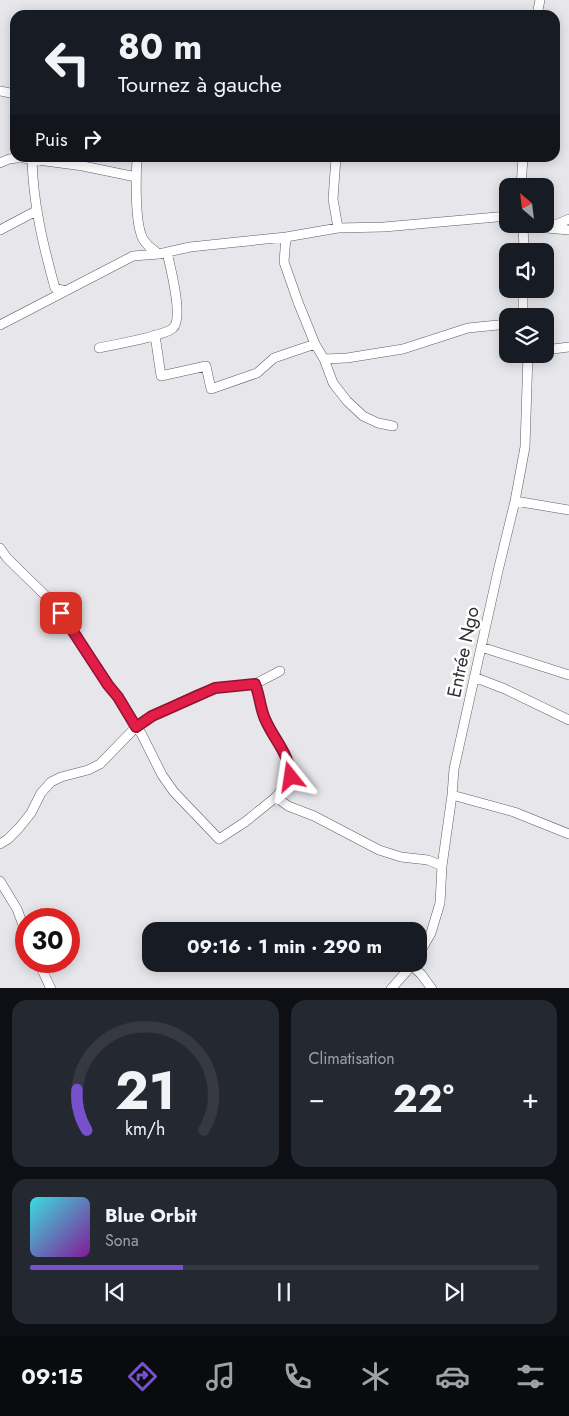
<!DOCTYPE html>
<html lang="fr">
<head>
<meta charset="utf-8">
<style>
	body { margin:0; font-family:Jost,sans-serif; background:#242831; color:#f1f3f6; height:100vh; display:flex; flex-direction:column; font-size:19px; white-space:nowrap }
	* { box-sizing:border-box; margin:0 }
	p { font-size:16px; color:#9ea1a6 }
	.icon { flex:none; width:28px; height:28px; fill:none; stroke:currentColor; stroke-width:2; stroke-linecap:round; stroke-linejoin:round }
	.map { position:relative; height:988px; overflow:hidden }
	.sheet { display:flex; flex-direction:column; gap:12px; padding:12px; background:#0d0f14; flex:1 }
	.sheet>* { flex:none }
	.banner { position:absolute; left:10px; top:10px; width:550px; height:152px; border-radius:15px; box-shadow:0 2px 12px #0003; background:#171b24; color:#f1f3f6; overflow:hidden }
	.needle { width:32px; rotate:332deg }
	.controls { position:absolute; left:499px; top:178px; display:grid; gap:10px }
	.controls a { display:grid; place-items:center; width:55px; height:55px; border-radius:10px; background:#171b24; box-shadow:0 2px 12px #0003; font-size:25px }
	.speed { position:absolute; left:15px; top:908px; display:flex; gap:10px; font-size:25px; font-weight:700; text-align:center }
	.speed>* { display:grid; place-content:center; width:65px; height:65px; border-radius:50%; background:#171b24; box-shadow:0 2px 12px #0003; line-height:1 }
	.speed .limit { border:8px solid #d22; background:#fff; color:#111 }
	.pin { position:absolute; display:grid; place-items:center; width:42px; height:42px; color:#fff; margin:-21px; border-radius:10px; box-shadow:0 2px 8px #0006 }
	.me { position:absolute; width:55px; margin:-28px; rotate:345deg; stroke-linejoin:round; filter:drop-shadow(0 0 4px #0008) }
	.turn { display:flex; align-items:center; gap:18px; height:105px; padding:0 25px; font-size:22px }
	.turn .icon { width:65px; height:65px; stroke-width:2.5 }
	.turn b { display:block; font-size:35px; line-height:42px }
	.then { display:flex; align-items:center; height:48px; padding:0 25px; background:#0003; gap:10px; font-size:19px }
	.big { font-size:38px; font-weight:700; line-height:1.1 }
	.sheet .widget { flex:1; display:flex; flex-direction:column; justify-content:center; gap:8px; min-width:0; padding:0 18px; border-radius:15px; background:#242831 }
	.sheet .dial { align-items:center; gap:0 }
	.dial svg { height:130px; overflow:visible; fill:none; stroke:#363941; stroke-width:7; stroke-linecap:round; text-anchor:middle }
	.dial text { fill:#f1f3f6; stroke:none }
	.song { display:flex; align-items:center; gap:15px }
	.cover { width:60px; height:60px; border-radius:8px; background:linear-gradient(135deg,hsl(180 70% 55%),hsl(290 70% 35%)) }
	.played { height:5px; border-radius:2px; background:linear-gradient(90deg,#7751cb 30%,#363941 30%) }
	.keys { display:flex; justify-content:space-around; direction:ltr }
	.heat { display:flex; justify-content:space-between; align-items:center; font-size:28px; direction:ltr }
	.sheet .tiles { flex:1; display:grid; gap:12px; grid-template-columns:1fr 1fr }
	.widget:last-child { grid-column:span 2 }
	.trip { position:absolute; left:142px; top:922px; width:285px; height:50px; border-radius:15px; background:#171b24; box-shadow:0 2px 12px #0003; font-weight:700; line-height:50px; text-align:center }
	.dock { display:flex; height:80px; justify-content:space-around; align-items:center; background:#090b0e; color:#9ea1a6 }
	.dock .icon { width:35px; height:35px }
	.dock .on { color:#7751cb }
	.dock b { font-size:22px; color:#f1f3f6 }
	.map>svg:first-child { display:block }
	.lines { fill:none; stroke-linecap:round; stroke-linejoin:round }
	.minor-casing { stroke:#5f5e62; stroke-width:10 }
	.minor { stroke:#fff; stroke-width:9 }
	.route-casing { stroke:#92132f; stroke-width:12 }
	.route { stroke:#e11d48; stroke-width:9 }
	.labels { text-anchor:middle; dominant-baseline:central; stroke-width:5; stroke-linejoin:round; paint-order:stroke }
	.street-label { font-size:19px; fill:#303032; stroke:#fff }
</style>
</head>
<body>
<div class="map">
<svg width="569" height="989" viewBox="0 0 569 989">
	<rect width="100%" height="100%" fill="#e7e6eb"/>
	<g class="lines">
		<g class="minor-casing">
			<path id="minor" d="M537,15L540,0
				M0,91L15,94
				M23,158L83,166L136,177
				M137,158C136,176 135,217 141,234C143,243 152,249 159,254
				M336,158L333,199L338,228
				M32,159C33,203 43,245 55,288L66,291
				M0,163L9,159L17,158
				M521,186L523,158
				M523,224L524,251
				M524,226L569,230
				M550,227L569,219
				M0,230L36,211
				M286,237L284,262L298,302L315,344L324,359L333,383L347,401L363,416L378,423L393,426
				M523,316V289
				M0,325L133,256L159,254L190,247L286,237L338,228L384,227L508,216
				M155,335L161,376L206,366L211,389L257,373L274,358L315,344
				M99,348C112,345 165,336 173,328C184,318 170,266 167,252
				M545,350L569,347
				M324,359L347,358L403,349L468,328L508,324
				M515,501L569,510
				M0,548L7,558L54,604L69,623L87,653L122,703L142,735L162,775L174,792L219,839L245,822L276,797L288,806L314,816L379,850L401,857L428,860L442,866
				M481,647L569,675
				M474,677L505,689L569,720
				M255,684C260,696 260,708 265,719C274,740 289,753 291,777L276,797
				M452,795L514,812L569,834
				M0,844L8,839L19,828L31,813L41,793L51,782L61,777L88,770L100,764L136,727L152,716L196,695L215,688L255,684L280,671
				M0,881L17,909L26,933
				M419,954L431,933L440,903L442,866L452,795L454,769L498,571L515,501L525,447L528,354
				M38,961L51,989
				M412,966L421,974L432,989
				M391,989L413,964"/>
		</g>
		<use href="#minor" class="minor"/>
	</g>
	<g class="lines">
		<g class="route-casing">
			<path id="route" d="M61,613L108,685L118,697L136,727L152,716L215,688L255,684C260,696 260,708 265,719C274,740 289,753 291,777"/>
		</g>
		<use href="#route" class="route"/>
	</g>
	<g class="labels">
		<g class="street-label">
			<text transform="translate(463 652) rotate(-78)">Entrée Ngo</text>
		</g>
	</g>
</svg>
<div class="controls">
<a><svg class="needle" viewBox="-14 -14 28 28"><path d="M0-13l5 13h-10z" fill="#e53935"/><path d="M0 13l5-13h-10z" fill="#9ea1a6"/></svg></a>
<a><svg class="icon" aria-label="sound" viewBox="0 0 24 24"><path d="M4 9h4l5-4v14l-5-4H4zM17 9q2 3 0 6"/></svg></a>
<a><svg class="icon" aria-label="layers" viewBox="0 0 24 24"><path d="M12 4l9 5-9 5-9-5zM3 14l9 5 9-5"/></svg></a>
</div>
<div class="speed"><div class="limit">30</div></div>
<div class="pin" style="left:61px;top:613px;background:#d93025"><svg class="icon" aria-label="arrive" viewBox="0 0 24 24"><path d="M6 21V4h12l-3 4 3 4H6"/></svg></div>
<svg class="me" style="left:291px;top:777px" viewBox="-20 -20 40 40"><path d="M0-17L14 15 0 8-14 15z" fill="#e11d48" stroke="#fff" stroke-width="4"/></svg>
<div class="trip">09:16 · 1 min · 290 m</div>
<div class="banner">
<div class="turn"><svg class="icon" aria-label="left" viewBox="0 0 24 24"><path d="M17 20v-9H6M10 6l-5 5 5 5"/></svg><div><b>80 m</b>Tournez à gauche</div></div>
<div class="then">Puis<svg class="icon" aria-label="right" viewBox="0 0 24 24"><path d="M7 20v-9h11M14 6l5 5-5 5"/></svg></div>
</div>
</div>
<section class="sheet">
<div class="tiles">
<div class="widget dial"><svg viewBox="0 0 100 80">
<path d="M14 69A42 42 0 1 1 86 69"/>
<path d="M14 69A42 42 0 0 1 8 44" stroke="#7751cb"/>
<text x="50" y="56" font-size="32" font-weight="700">21</text>
<text x="50" y="72" font-size="11">km/h</text>
</svg></div>
<div class="widget"><p>Climatisation</p>
<div class="heat"><a>−</a><b class="big">22°</b><a>+</a></div>
</div>
<div class="widget">
<div class="song"><i class="cover"></i><div><b>Blue Orbit</b><p>Sona</p></div></div>
<div class="played"></div>
<div class="keys"><svg class="icon" aria-label="previous" viewBox="0 0 24 24"><path d="M18 5L8 12l10 7zM5 5v14"/></svg><svg class="icon" aria-label="pause" viewBox="0 0 24 24"><path d="M8 5v14M16 5v14"/></svg><svg class="icon" aria-label="next" viewBox="0 0 24 24"><path d="M6 5l10 7-10 7zM19 5v14"/></svg></div>
</div>
</div>
</section>
<nav class="dock">
<b>09:15</b>
<svg class="icon on" aria-label="directions" viewBox="0 0 24 24"><path d="M12 3l9 9-9 9-9-9zM9 14v-3h6M13 9l2 2-2 2"/></svg>
<svg class="icon" aria-label="music" viewBox="0 0 24 24"><path d="M9 18V5l10-2v13"/><circle cx="6" cy="18" r="3"/><circle cx="16" cy="16" r="3"/></svg>
<svg class="icon" aria-label="phone" viewBox="0 0 24 24"><path d="M5 4h4l2 5-3 2q2 4 5 5l2-3 5 2v4C11 20 4 13 5 4z"/></svg>
<svg class="icon" aria-label="climate" viewBox="0 0 24 24"><path d="M12 3v18M4 7l16 10M4 17L20 7"/></svg>
<svg class="icon" aria-label="car" viewBox="0 0 24 24"><path d="M5 17H2v-5l4-1 3-4h7l3 4 3 1v5h-3M9 17h6M6 11h13"/><circle cx="7" cy="17" r="2"/><circle cx="17" cy="17" r="2"/></svg>
<svg class="icon" aria-label="filters" viewBox="0 0 24 24"><path d="M4 7h16M4 17h16"/><circle cx="9" cy="7" r="2"/><circle cx="15" cy="17" r="2"/></svg>
</nav>
</body>
</html>
